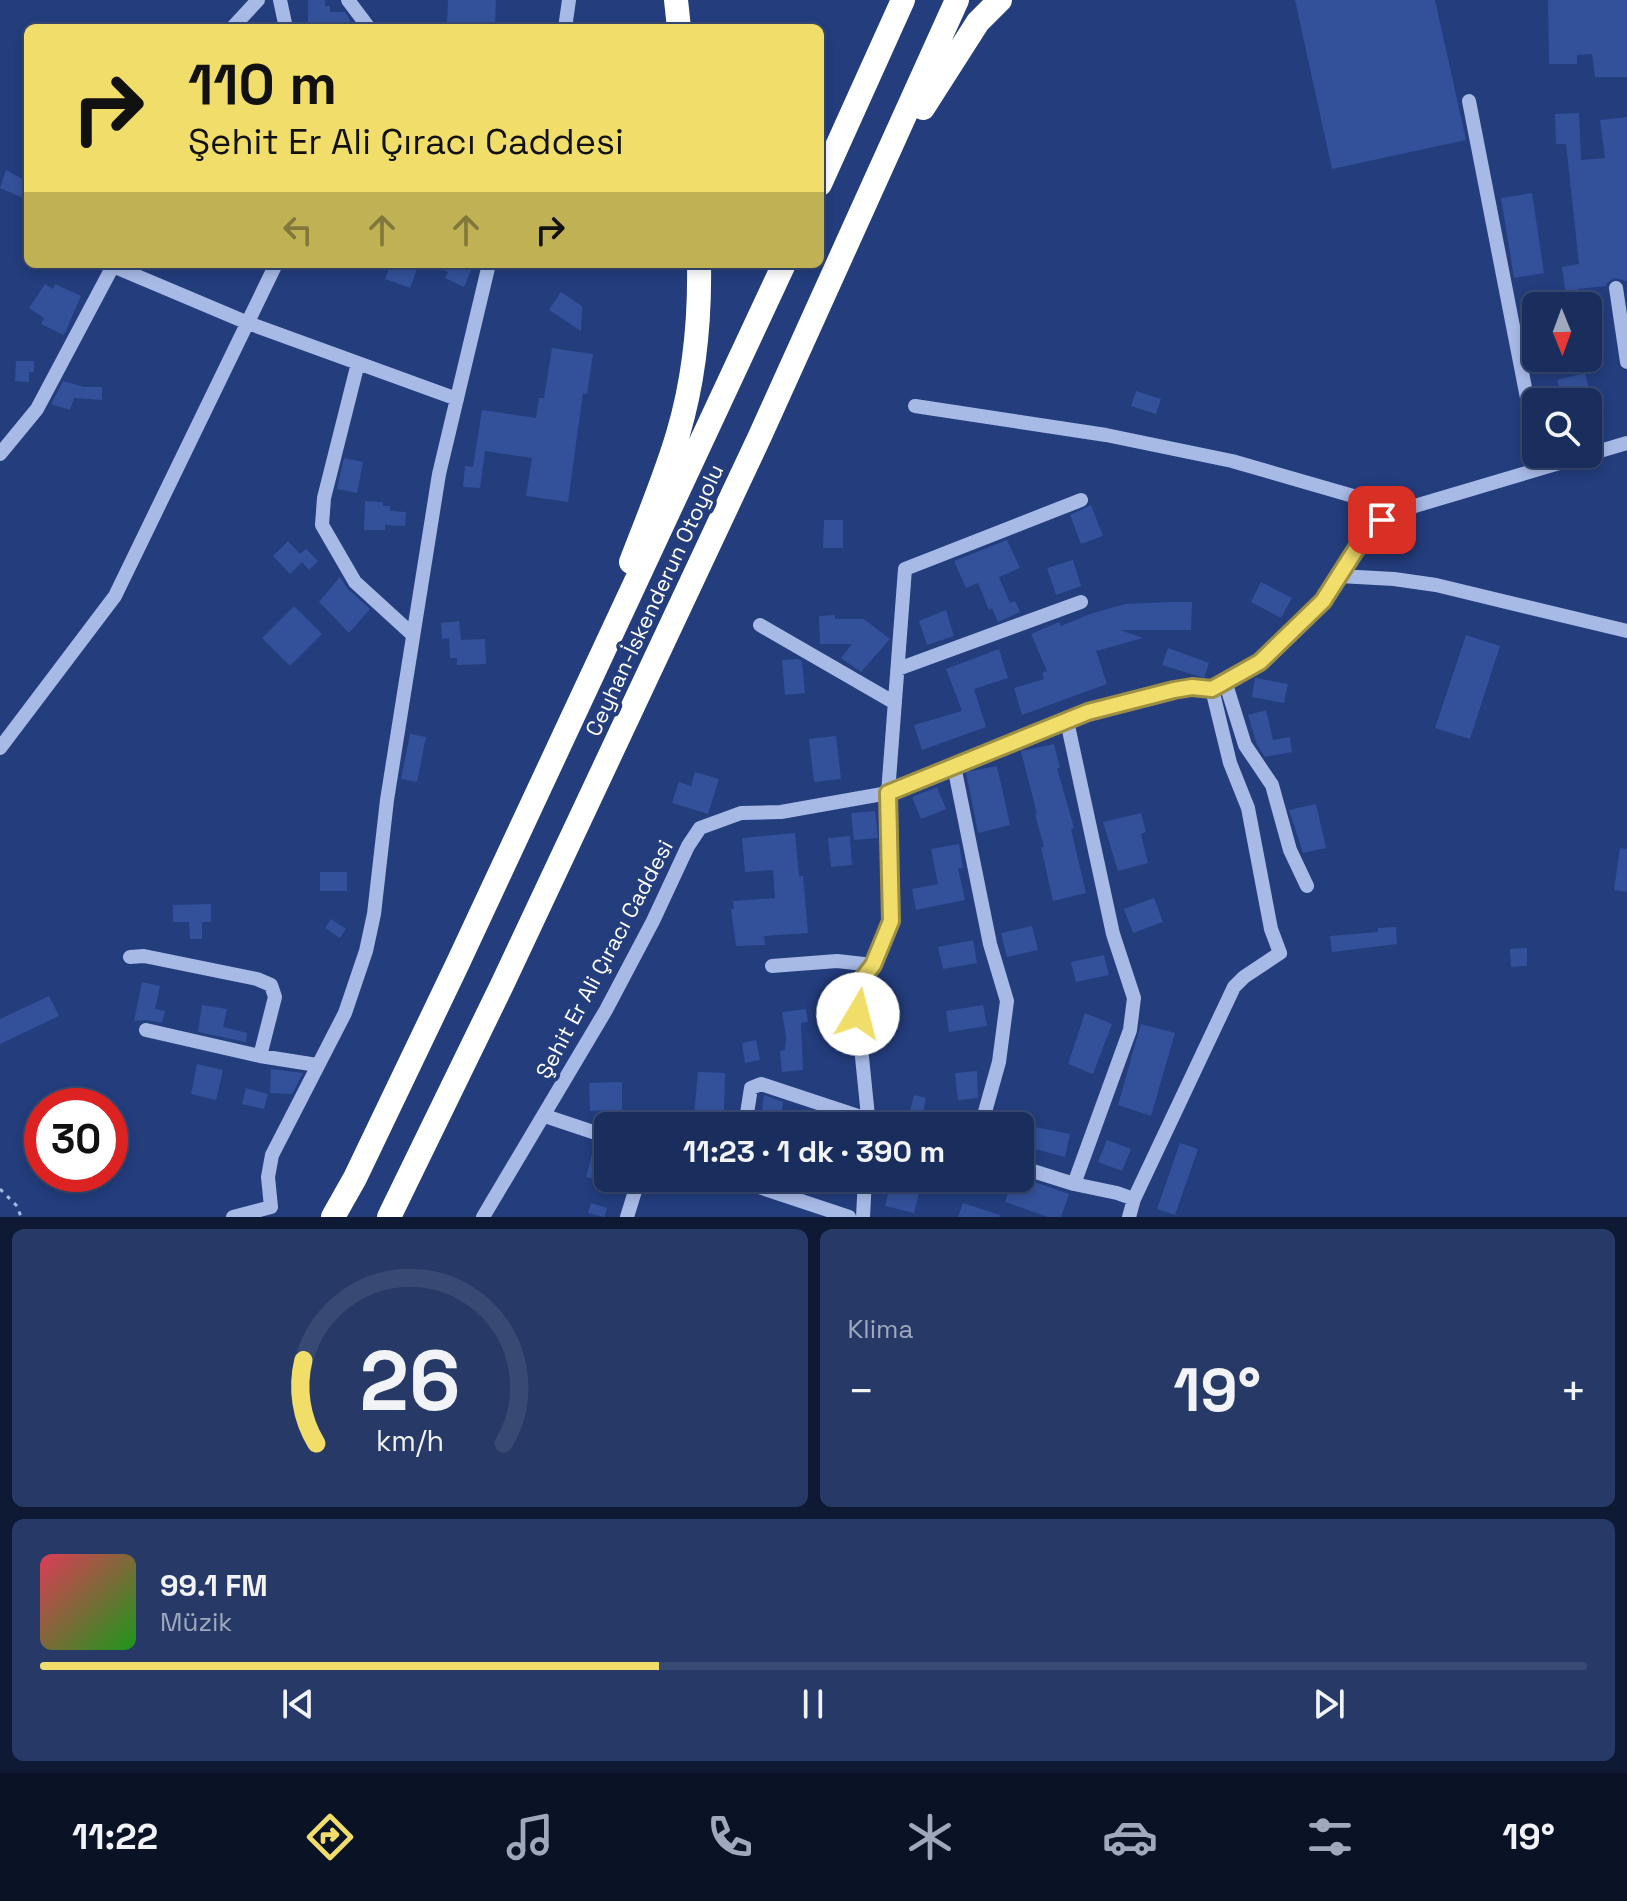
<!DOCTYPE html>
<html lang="tr">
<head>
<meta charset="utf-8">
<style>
	body { margin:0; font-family:"Space Grotesk",sans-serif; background:#273a67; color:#f1f3f6; height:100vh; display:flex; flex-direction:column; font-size:30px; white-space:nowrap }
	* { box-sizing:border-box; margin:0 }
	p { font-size:26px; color:#9fa8bc }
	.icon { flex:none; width:44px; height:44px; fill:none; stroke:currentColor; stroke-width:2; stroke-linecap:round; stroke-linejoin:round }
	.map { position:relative; height:1217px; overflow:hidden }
	.drawer { display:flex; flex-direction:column; gap:12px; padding:12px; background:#0e1934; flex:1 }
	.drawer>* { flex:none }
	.banner { position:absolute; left:24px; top:24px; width:800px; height:244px; border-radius:12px; box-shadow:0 4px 12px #0003,0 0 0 2px #384a73; background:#f1de6a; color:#111; overflow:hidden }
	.needle { width:52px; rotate:179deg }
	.fabs { position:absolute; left:1522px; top:292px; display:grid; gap:16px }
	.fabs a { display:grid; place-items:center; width:80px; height:80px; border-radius:12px; background:#1a2e5e; box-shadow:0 4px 12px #0003,0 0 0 2px #384a73; font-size:40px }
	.speed { position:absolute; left:24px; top:1088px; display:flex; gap:16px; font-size:40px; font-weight:700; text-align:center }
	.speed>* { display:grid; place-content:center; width:104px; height:104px; border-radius:50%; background:#1a2e5e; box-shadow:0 4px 12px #0003,0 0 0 2px #384a73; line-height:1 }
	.speed .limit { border:12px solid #d22; background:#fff; color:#111 }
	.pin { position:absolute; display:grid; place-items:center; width:68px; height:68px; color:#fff; margin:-34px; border-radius:16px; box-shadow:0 4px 12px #0006 }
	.me { position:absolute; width:88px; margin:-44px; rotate:8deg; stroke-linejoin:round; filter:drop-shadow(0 0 6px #0008) }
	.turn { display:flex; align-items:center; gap:28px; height:168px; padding:0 32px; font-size:36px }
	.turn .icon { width:104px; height:104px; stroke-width:2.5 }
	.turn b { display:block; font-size:56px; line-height:68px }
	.lanes { display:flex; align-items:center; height:76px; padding:0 32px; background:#0003; justify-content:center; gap:40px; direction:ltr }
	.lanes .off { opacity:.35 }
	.big { font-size:60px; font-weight:700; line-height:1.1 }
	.drawer .tile { flex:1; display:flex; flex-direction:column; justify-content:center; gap:12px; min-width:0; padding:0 28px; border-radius:12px; background:#273a67 }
	.drawer .dial { align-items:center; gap:0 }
	.dial svg { height:208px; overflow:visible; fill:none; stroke:#384a73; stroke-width:7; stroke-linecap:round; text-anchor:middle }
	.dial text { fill:#f1f3f6; stroke:none }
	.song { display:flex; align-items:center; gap:24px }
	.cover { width:96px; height:96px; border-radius:12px; background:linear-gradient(135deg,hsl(350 70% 55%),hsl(120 70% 35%)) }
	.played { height:8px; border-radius:4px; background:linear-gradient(90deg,#f1de6a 40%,#384a73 40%) }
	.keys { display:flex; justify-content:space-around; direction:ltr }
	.heat { display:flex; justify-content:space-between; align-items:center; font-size:44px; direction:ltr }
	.drawer .tiles { flex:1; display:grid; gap:12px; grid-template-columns:1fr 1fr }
	.tile:last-child { grid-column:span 2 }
	.trip { position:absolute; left:594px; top:1112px; width:440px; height:80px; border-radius:12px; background:#1a2e5e; box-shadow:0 4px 12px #0003,0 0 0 2px #384a73; font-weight:700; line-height:80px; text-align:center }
	.tab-bar { display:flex; height:128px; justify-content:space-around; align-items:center; background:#0a1226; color:#9fa8bc }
	.tab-bar .icon { width:56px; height:56px }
	.tab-bar .selected { color:#f1de6a }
	.tab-bar b { font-size:36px; color:#f1f3f6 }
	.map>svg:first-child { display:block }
	.building { fill:#33519a }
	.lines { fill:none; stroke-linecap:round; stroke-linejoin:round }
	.path { stroke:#a7bae6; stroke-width:3; stroke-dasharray:4 6; stroke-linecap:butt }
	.minor { stroke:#a7bae6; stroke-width:14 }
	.highway { stroke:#fff; stroke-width:24 }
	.route-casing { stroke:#9d9045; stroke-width:20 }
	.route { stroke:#f1de6a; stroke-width:14 }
	.labels { text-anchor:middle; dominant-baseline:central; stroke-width:8; stroke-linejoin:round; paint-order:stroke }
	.street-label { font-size:22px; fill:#fff; stroke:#233d7d }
</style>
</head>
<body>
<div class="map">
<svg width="1627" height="1217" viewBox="0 0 1627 1217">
	<rect width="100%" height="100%" fill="#233d7d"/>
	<path class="building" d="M308,0H325V6H330V12H345L350,20V28L308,26Z
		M448,0H496L495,25L447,23Z
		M1295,0H1435L1466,140L1332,169Z
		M1548,0H1627V77H1595L1592,54L1577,55V64H1549Z
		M1579,113L1581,160L1605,158L1600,120L1627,117V281L1614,278L1606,284V286L1578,289L1580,301L1567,303L1562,267L1579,264L1566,144H1556L1555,114Z
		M6,170L28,182V200L0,188Z
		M1532,193L1544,273L1514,278L1501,198Z
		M391,264H419L410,288L385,279Z
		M430,264H474L464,287L445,278L448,272Z
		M45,284L53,289L55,284L81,296L64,335L41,324L44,318L29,308Z
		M561,292L582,306L581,331L549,310Z
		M552,348L593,354L587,394L583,393L568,502L526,496L532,458L485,451L480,488L463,487L465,466L473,467L482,410L536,418L539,398H544Z
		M16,361H34V372H29V382L15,381Z
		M1585,373L1592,402H1563L1557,380Z
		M63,381L84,387H102V400L74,398L70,410L51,404Z
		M1136,391L1161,399L1156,414L1131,406Z
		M344,458L363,462L357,493L337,489Z
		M365,501L383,502V506H390V511L406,512L405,526L385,525V530H364Z
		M1091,505L1103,536L1081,544L1070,515Z
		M824,520H843V548H823Z
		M1007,540L1020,568L999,577L1010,603L1015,601L1020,612L998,622L992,608L989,610L978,583L966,588L954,561Z
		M288,541L300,554L306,549L318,561L309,570L302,562L290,574L273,556Z
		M1073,560L1081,586L1056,595L1047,568Z
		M340,577L348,589L370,609L349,633L319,602Z
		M1261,582L1292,598L1281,618L1251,602Z
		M1172,602H1192L1191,630H1120L1143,638L1096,651L1107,684L1022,715L1014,688L1044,679L1042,673L1047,671L1031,634L1059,622L1061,626L1090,614L1125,604Z
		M294,606L322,634L290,666L262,638Z
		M946,610L954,636L927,645L919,621Z
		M835,615V619H864L890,639L861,672L841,658L852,644H820L819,616Z
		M459,621L461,640L485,639L486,664L457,665V658H450L449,638L442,639L441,623Z
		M1466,635L1500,646L1470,739L1435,728Z
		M1168,648L1209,663L1204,678L1162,665Z
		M999,649L1008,678L974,689L986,727L922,750L914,725L962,711L946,669Z
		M798,659L802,661L805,693L785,695L782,660Z
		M1255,678L1288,684L1284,703L1252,697Z
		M1266,710L1273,740L1290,737L1292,752L1265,757L1257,745L1248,715Z
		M410,734L426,737L417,782L401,779Z
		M836,736L841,779L814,782L809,739Z
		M1054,744L1060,768H1057L1074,828L1071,829L1086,893L1053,901L1041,847H1044L1035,814H1037L1021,751Z
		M997,766L1010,825L978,833L966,772Z
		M695,772L719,779L708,814L672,803L679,782L691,786Z
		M937,787L946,809L921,819L912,797Z
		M1316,804L1326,848L1303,853L1289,810Z
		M875,811L878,838L854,840L851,813Z
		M1141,813L1146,832L1141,834L1148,863L1118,871L1103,822Z
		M795,833L799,876H803L808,933L764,936L765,945L736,946L731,909H734L733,901L775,898L773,870L745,872L742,838Z
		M850,836L852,865L831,867L828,838Z
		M959,844L963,868H958L965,900L916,910L912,889L938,884L931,849Z
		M1620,848L1627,849V892L1614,890Z
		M320,872H347V891H320Z
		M1154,898L1163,922L1133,933L1124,909Z
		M211,904V922H202V939H190L189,922H173V905Z
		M331,919L346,929L340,938L325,928Z
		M1032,926L1038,950L1007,957L1001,933Z
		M1396,927L1397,944L1332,952L1330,936L1378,932V928Z
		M973,940L977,963L943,969L938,947Z
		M1527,948V966L1511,967L1510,949Z
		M1104,955L1109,975L1076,982L1071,962Z
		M142,982L160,986L155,1009L165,1011L162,1023L147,1020L134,1021Z
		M49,996L59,1016L0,1044V1019Z
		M202,1005L227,1009L223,1027L247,1033L246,1042L198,1032Z
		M983,1005L987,1026L949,1032L946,1011Z
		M806,1009L808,1022L801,1023L803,1070L782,1072L780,1051L785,1050L786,1037L782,1012Z
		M1085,1013L1112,1024L1093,1074L1068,1064Z
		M1141,1024L1175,1033L1151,1116L1118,1105Z
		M756,1040L760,1060L745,1063L742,1043Z
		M197,1064L223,1070L216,1100L191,1094Z
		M271,1069L303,1073L292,1094L270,1093Z
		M977,1071L978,1098L958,1100L955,1073Z
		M698,1072L725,1073L724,1110L728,1111L726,1126H693Z
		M622,1082V1126H610V1110L590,1111L589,1083Z
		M246,1088L268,1094L264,1109L242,1104Z
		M764,1095L783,1102L782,1112L812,1114L811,1126H760Z
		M914,1095L926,1098L922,1118L909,1115Z
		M1020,1124L1070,1134L1065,1157L1020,1145Z
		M1107,1140L1131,1149L1122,1171L1098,1162Z
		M1180,1143L1198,1149L1175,1215L1157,1209Z
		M592,1154L608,1158V1183L586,1177Z
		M892,1178H923L914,1213L885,1206Z
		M930,1178H974L970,1193L930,1180Z
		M1013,1178L1020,1177L1069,1194L1061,1217H1048L1005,1202Z
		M591,1203L607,1208L604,1217L588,1213Z
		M963,1203L1000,1215L999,1217H958Z"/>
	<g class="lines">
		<path class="path" d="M0,1189L17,1206L21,1217"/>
		<path class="minor" d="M280,0L286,28
			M348,0L369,28
			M232,28L258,0
			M565,28L569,0
			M1469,101L1536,444
			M113,266L248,323L457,399
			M1616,288L1627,362
			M358,363L324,498L322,525L355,582L413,635
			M915,406L1106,435L1232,461L1374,502L1390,516
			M0,454L37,409L114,264
			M1339,576L1394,579L1436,585L1627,631
			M760,625L895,703
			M898,669L1081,602
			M1225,681L1245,745L1272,785L1290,850L1307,886
			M1067,721L1113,934L1134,998L1130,1030L1074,1184
			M0,748L115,596L276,264
			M954,766L990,944L1007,1001L999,1062L981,1126
			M130,957L144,956L257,979L271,985L275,997L260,1056
			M772,966L837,961L873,965
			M146,1030L260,1056L317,1065
			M545,1116L608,1137
			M745,1126L751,1088L761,1084L888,1126
			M869,1126L855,988L873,965L891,921L888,793L905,569L1081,500
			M1020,1167L1074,1184L1117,1193L1134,1199L1129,1217
			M732,1178L849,1217
			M1134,1199L1234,987L1244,977L1280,953L1271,929L1248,808L1230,763L1212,689
			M271,1207L268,1177L272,1155L345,1013L366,951L374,914L387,800L439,474L489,264
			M233,1217L271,1207
			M483,1217L606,1010L653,921L688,846L700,828L741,813L781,812L888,793L1088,712L1174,690L1192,687L1212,689L1260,662L1323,601L1367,532L1382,520L1408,508L1627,443
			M627,1217L639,1178
			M863,1217L865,1178"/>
		<path class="highway" d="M676,0L679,28
			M923,108L978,22L1000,0
			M820,184L903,0
			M631,562C647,520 665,478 678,434C694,380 700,321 699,264
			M333,1217L355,1178L457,965L784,264
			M389,1217L502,985L760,436L957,0"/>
	</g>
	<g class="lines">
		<g class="route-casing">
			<path id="route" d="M858,1014L855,988L873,965L891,921L888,793L1088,712L1174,690L1192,687L1212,689L1260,662L1323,601L1367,532L1382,520"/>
		</g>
		<use href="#route" class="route"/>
	</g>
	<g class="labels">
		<g class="street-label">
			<text transform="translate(654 600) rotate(-65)">Ceyhan-İskenderun Otoyolu</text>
			<text transform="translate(604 959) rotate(-62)">Şehit Er Ali Çıracı Caddesi</text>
		</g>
	</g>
</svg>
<div class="fabs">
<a><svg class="needle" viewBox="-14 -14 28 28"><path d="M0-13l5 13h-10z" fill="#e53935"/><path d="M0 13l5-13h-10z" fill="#9fa8bc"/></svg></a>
<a><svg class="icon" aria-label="search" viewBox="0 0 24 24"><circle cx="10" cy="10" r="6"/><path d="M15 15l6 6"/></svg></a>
</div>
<div class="speed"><div class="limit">30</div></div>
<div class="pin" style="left:1382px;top:520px;background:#d93025"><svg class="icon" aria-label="arrive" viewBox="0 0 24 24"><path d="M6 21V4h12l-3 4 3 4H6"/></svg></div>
<svg class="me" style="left:858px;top:1014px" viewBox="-20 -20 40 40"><circle r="19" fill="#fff"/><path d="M0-13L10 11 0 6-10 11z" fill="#f1de6a"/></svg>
<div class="trip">11:23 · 1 dk · 390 m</div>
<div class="banner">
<div class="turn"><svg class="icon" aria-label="right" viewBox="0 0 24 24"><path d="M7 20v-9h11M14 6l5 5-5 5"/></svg><div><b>110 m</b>Şehit Er Ali Çıracı Caddesi</div></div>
<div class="lanes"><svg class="icon off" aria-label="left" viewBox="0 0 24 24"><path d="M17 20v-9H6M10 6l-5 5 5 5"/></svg><svg class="icon off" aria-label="ahead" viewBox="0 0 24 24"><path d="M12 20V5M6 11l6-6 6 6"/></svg><svg class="icon off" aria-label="ahead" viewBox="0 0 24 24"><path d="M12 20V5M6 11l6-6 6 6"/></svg><svg class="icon" aria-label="right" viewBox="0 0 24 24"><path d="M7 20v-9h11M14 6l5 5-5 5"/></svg></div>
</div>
</div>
<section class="drawer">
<div class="tiles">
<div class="tile dial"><svg viewBox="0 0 100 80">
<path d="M14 69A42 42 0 1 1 86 69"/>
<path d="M14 69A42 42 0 0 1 9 37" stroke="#f1de6a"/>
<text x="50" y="56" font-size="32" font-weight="700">26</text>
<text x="50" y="72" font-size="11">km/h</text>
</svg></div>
<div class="tile"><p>Klima</p>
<div class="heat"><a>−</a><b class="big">19°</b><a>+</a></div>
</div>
<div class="tile">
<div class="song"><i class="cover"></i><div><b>99.1 FM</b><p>Müzik</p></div></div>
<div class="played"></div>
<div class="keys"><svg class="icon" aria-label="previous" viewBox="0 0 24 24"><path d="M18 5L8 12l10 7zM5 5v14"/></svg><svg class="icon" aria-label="pause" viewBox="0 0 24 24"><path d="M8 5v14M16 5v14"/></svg><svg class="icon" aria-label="next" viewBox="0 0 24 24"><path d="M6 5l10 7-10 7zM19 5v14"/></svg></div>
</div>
</div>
</section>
<nav class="tab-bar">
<b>11:22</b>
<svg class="icon selected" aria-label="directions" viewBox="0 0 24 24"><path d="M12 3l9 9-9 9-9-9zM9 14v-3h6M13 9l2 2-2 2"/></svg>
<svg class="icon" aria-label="music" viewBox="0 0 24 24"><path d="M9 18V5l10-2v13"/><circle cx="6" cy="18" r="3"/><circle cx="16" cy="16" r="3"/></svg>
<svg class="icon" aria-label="phone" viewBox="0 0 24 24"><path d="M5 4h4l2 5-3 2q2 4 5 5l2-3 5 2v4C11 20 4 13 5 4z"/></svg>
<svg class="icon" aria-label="climate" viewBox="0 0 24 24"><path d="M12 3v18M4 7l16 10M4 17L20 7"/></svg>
<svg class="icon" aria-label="car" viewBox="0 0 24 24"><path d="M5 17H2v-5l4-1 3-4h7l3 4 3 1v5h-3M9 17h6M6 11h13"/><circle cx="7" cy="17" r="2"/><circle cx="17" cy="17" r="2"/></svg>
<svg class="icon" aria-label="filters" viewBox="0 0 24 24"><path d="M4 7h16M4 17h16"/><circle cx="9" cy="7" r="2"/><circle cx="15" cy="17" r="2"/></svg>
<b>19°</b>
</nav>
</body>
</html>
